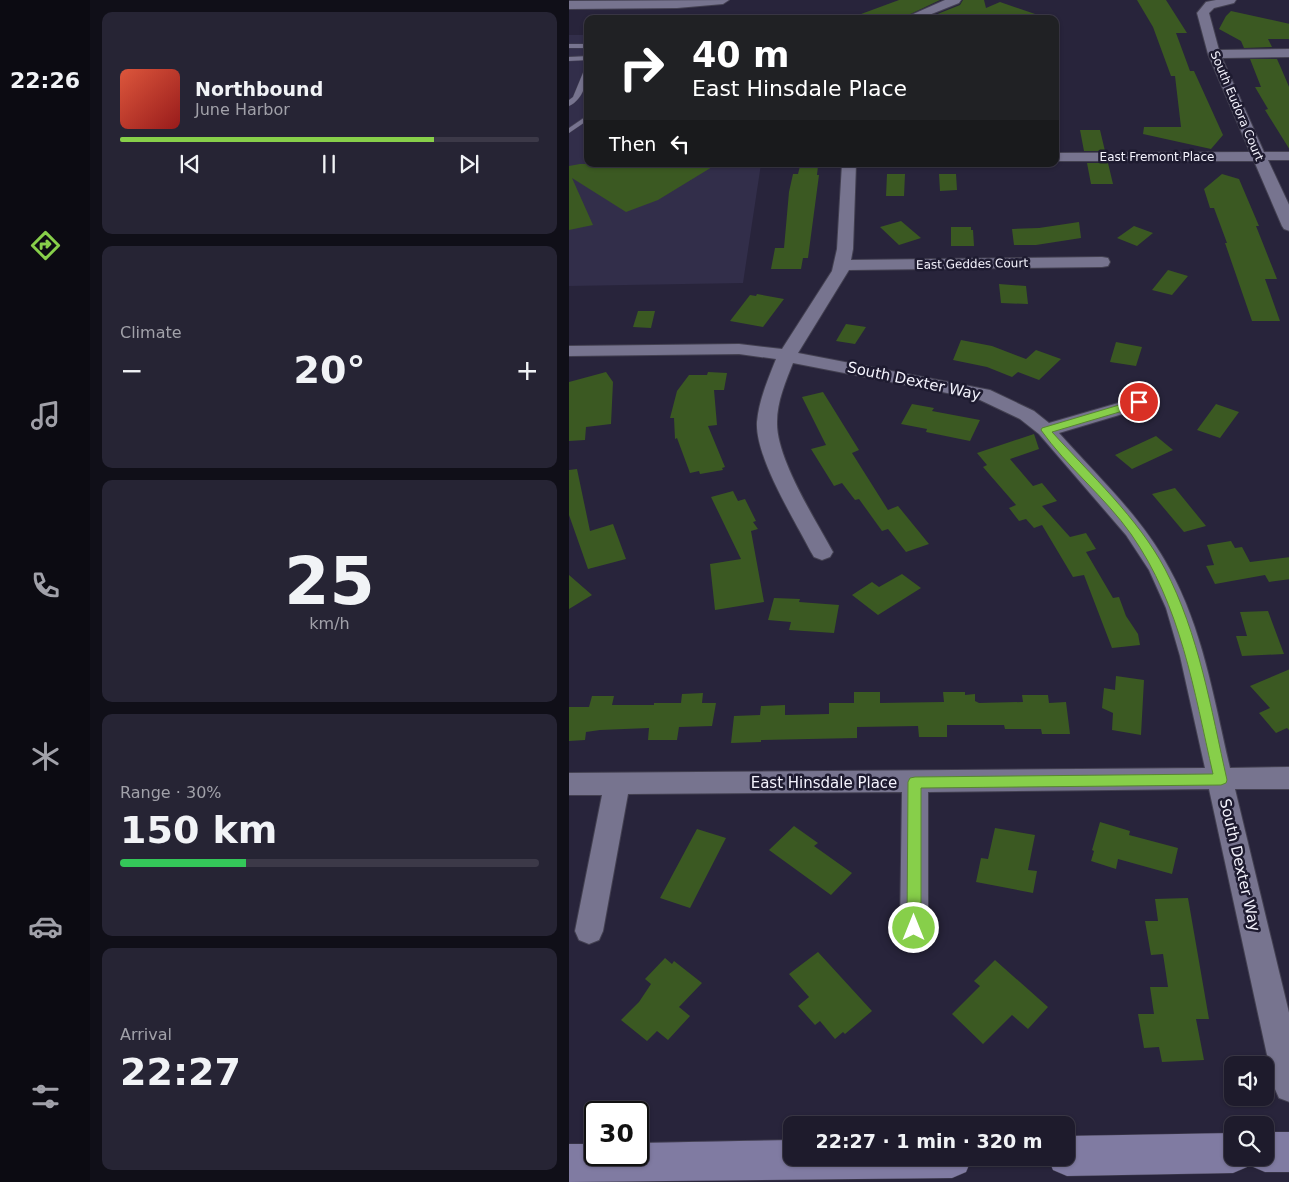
<!DOCTYPE html>
<html lang="en">
<head>
<meta charset="utf-8">
<style>
	body { margin:0; font-family:"DejaVu Sans",sans-serif; background:#262434; color:#f1f3f6; height:100vh; display:flex; flex-direction:column; font-size:19px; white-space:nowrap }
	* { box-sizing:border-box; margin:0 }
	p { font-size:16px; color:#a1a1a9 }
	.icon { flex:none; width:28px; height:28px; fill:none; stroke:currentColor; stroke-width:2; stroke-linecap:round; stroke-linejoin:round }
	.map { position:relative; flex:1; overflow:hidden }
	.side { display:flex; flex-direction:column; gap:12px; padding:12px; background:#100f18; width:479px }
	.side>* { flex:none }
	.top-card { position:absolute; left:15px; top:15px; width:475px; height:152px; border-radius:10px; box-shadow:0 1px 4px #0004,0 0 0 1px #3c3948; background:#202124; color:#fff; overflow:hidden }
	.fabs { position:absolute; left:655px; top:1056px; display:grid; gap:10px }
	.fabs a { display:grid; place-items:center; width:50px; height:50px; border-radius:10px; background:#1e1b2c; box-shadow:0 1px 4px #0004,0 0 0 1px #3c3948; font-size:25px }
	.speed { position:absolute; left:15px; top:1101px; display:flex; gap:10px; font-size:25px; font-weight:700; text-align:center }
	.speed>* { display:grid; place-content:center; width:65px; height:65px; border-radius:50%; background:#1e1b2c; box-shadow:0 1px 4px #0004,0 0 0 1px #3c3948; line-height:1 }
	.speed .limit { border:2px solid #111; border-radius:8px; background:#fff; color:#111 }
	.pin { position:absolute; display:grid; place-items:center; width:42px; height:42px; color:#fff; margin:-21px; border:2px solid #fff; border-radius:50%; box-shadow:0 1px 5px #0007 }
	.me { position:absolute; width:55px; margin:-28px; rotate:0deg; stroke-linejoin:round; filter:drop-shadow(0 0 4px #0008) }
	.turn { display:flex; align-items:center; gap:18px; height:105px; padding:0 25px; font-size:22px }
	.turn .icon { width:65px; height:65px; stroke-width:2.5 }
	.turn b { display:block; font-size:35px; line-height:42px }
	.then { display:flex; align-items:center; height:48px; padding:0 25px; background:#0003; gap:10px; font-size:19px }
	.big { font-size:38px; font-weight:600; line-height:1.1 }
	.side .card { flex:1; display:flex; flex-direction:column; justify-content:center; gap:8px; min-width:0; padding:0 18px; border-radius:10px; background:#262434 }
	.side .dial { align-items:center; gap:0 }
	.dial b { font-size:65px; line-height:1 }
	.song { display:flex; align-items:center; gap:15px }
	.cover { width:60px; height:60px; border-radius:8px; background:linear-gradient(135deg,hsl(10 70% 55%),hsl(0 70% 35%)) }
	.played { height:5px; border-radius:2px; background:linear-gradient(90deg,#87cf4a 75%,#3c3948 75%) }
	.keys { display:flex; justify-content:space-around; direction:ltr }
	.heat { display:flex; justify-content:space-between; align-items:center; font-size:28px; direction:ltr }
	.charge { height:8px; border-radius:4px; background:linear-gradient(90deg,#34c759 30%,#3c3948 0) }
	.trip { position:absolute; left:214px; top:1116px; width:292px; height:50px; border-radius:10px; background:#1e1b2c; box-shadow:0 1px 4px #0004,0 0 0 1px #3c3948; font-weight:600; line-height:50px; text-align:center }
	main { display:flex; flex:1; min-height:0 }
	.menu { display:flex; flex-direction:column; width:90px; justify-content:space-around; align-items:center; background:#0c0b12; color:#a1a1a9 }
	.menu .icon { width:35px; height:35px }
	.menu .selected { color:#87cf4a }
	.menu b { font-size:22px; color:#f1f3f6 }
	.map>svg:first-child { display:block }
	.built { fill:#322e4a }
	.building { fill:#3b5922 }
	.lines { fill:none; stroke-linecap:round; stroke-linejoin:round }
	.service-casing { stroke:#434051; stroke-width:1 }
	.minor-casing { stroke:#434051; stroke-width:2 }
	.secondary-casing { stroke:#434051; stroke-width:1 }
	.service { fill:#77748f; fill-rule:evenodd }
	.minor { fill:#77748f; fill-rule:evenodd }
	.secondary { fill:#807ba2; fill-rule:evenodd }
	.route { fill:#87cf4a; stroke:#588730 }
	.labels { text-anchor:middle; dominant-baseline:central; stroke-width:5; stroke-linejoin:round; paint-order:stroke }
	.far-street-label { font-size:12px; fill:#f4f3fd; stroke:#1e1b30 }
	.street-label { font-size:15px; fill:#f4f3fd; stroke:#1e1b30 }
</style>
</head>
<body>
<main>
<nav class="menu">
<b>22:26</b>
<svg class="icon selected" aria-label="directions" viewBox="0 0 24 24"><path d="M12 3l9 9-9 9-9-9zM9 14v-3h6M13 9l2 2-2 2"/></svg>
<svg class="icon" aria-label="music" viewBox="0 0 24 24"><path d="M9 18V5l10-2v13"/><circle cx="6" cy="18" r="3"/><circle cx="16" cy="16" r="3"/></svg>
<svg class="icon" aria-label="phone" viewBox="0 0 24 24"><path d="M5 4h4l2 5-3 2q2 4 5 5l2-3 5 2v4C11 20 4 13 5 4z"/></svg>
<svg class="icon" aria-label="climate" viewBox="0 0 24 24"><path d="M12 3v18M4 7l16 10M4 17L20 7"/></svg>
<svg class="icon" aria-label="car" viewBox="0 0 24 24"><path d="M5 17H2v-5l4-1 3-4h7l3 4 3 1v5h-3M9 17h6M6 11h13"/><circle cx="7" cy="17" r="2"/><circle cx="17" cy="17" r="2"/></svg>
<svg class="icon" aria-label="filters" viewBox="0 0 24 24"><path d="M4 7h16M4 17h16"/><circle cx="9" cy="7" r="2"/><circle cx="15" cy="17" r="2"/></svg>
</nav>
<section class="side">
<div class="card">
<div class="song"><i class="cover"></i><div><b>Northbound</b><p>June Harbor</p></div></div>
<div class="played"></div>
<div class="keys"><svg class="icon" aria-label="previous" viewBox="0 0 24 24"><path d="M18 5L8 12l10 7zM5 5v14"/></svg><svg class="icon" aria-label="pause" viewBox="0 0 24 24"><path d="M8 5v14M16 5v14"/></svg><svg class="icon" aria-label="next" viewBox="0 0 24 24"><path d="M6 5l10 7-10 7zM19 5v14"/></svg></div>
</div>
<div class="card"><p>Climate</p>
<div class="heat"><a>−</a><b class="big">20°</b><a>+</a></div>
</div>
<div class="card dial"><b>25</b><p>km/h</p></div>
<div class="card"><p>Range · 30%</p><b class="big">150 km</b><div class="charge"></div></div>
<div class="card"><p>Arrival</p><b class="big">22:27</b></div>
</section>
<div class="map">
<svg width="721" height="1182" viewBox="0 0 721 1182">
	<rect width="100%" height="100%" fill="#28243b"/>
	<path class="built" d="M0,35H19V164H192L174,283L0,286Z"/>
	<path class="building" d="M330,0H371L331,19H285L284,17Z
		M394,0H415L417,8L431,2L472,16V19H356L391,5Z
		M568,0H597L618,33H607L621,71H625L654,135L642,149L574,134L575,127H612L606,76H602L584,27Z
		M662,11L721,24V39H699L703,47L675,48L672,41L650,29L657,16Z
		M681,59H708L712,68L721,89V150L696,110L699,109L686,87H692Z
		M511,130H531L536,151H515Z
		M518,163H539L544,184H522Z
		M11,164H148L89,200L57,212L3,178L24,225L0,230V166Z
		M231,166H249L248,175H250L239,258H234L232,269H202L206,248H215L220,192L224,174H229Z
		M318,174H336L335,196H317Z
		M370,174H387L388,190L371,191Z
		M653,174L670,179L690,226H687L708,279H696L711,321H683L656,243H658L645,208H641L635,189Z
		M332,221L352,238L330,245L311,227Z
		M510,222L512,238L467,245H445L443,229L470,228Z
		M565,226L584,233L568,246L548,238Z
		M382,227H402V230H404L405,246H382Z
		M599,270L619,276L603,295L583,290Z
		M430,284L457,286L459,304L432,303Z
		M188,294L215,299L194,327L161,321L181,295L187,296Z
		M69,311H86L82,328L64,327Z
		M277,324L297,327L286,344L267,341Z
		M392,340L423,346L457,359L467,350L492,359L470,380L449,372L443,377L418,367L384,360Z
		M547,342L573,347L567,366L541,362Z
		M37,372L44,382L42,424L17,427L16,440L0,441V382Z
		M139,372L158,373L155,390H145L148,425L139,426L156,467L153,468L154,470L131,474L130,471L121,473L108,438L106,439L105,418H101L108,391L120,375H138Z
		M254,392L290,450L283,453L319,510L329,506L360,544L337,552L319,529L313,531L290,499L286,500L273,483L265,486L242,449L257,445L233,397Z
		M343,404L365,408L363,411L411,420L401,441L357,432L358,429L332,424Z
		M647,404L670,412L651,438L628,430Z
		M465,434L470,449L441,459L464,486L473,483L488,501L473,506L501,537L517,533L527,549L517,552L544,598L550,597L557,616L569,634L571,645L543,648L515,575L504,577L473,525L465,528L457,519L450,521L440,508L447,505L414,467L418,465L408,453Z
		M587,436L604,450L563,469L546,455Z
		M8,469L21,531L44,524L57,559L19,569L0,515V470Z
		M606,488L637,526L615,532L583,494Z
		M164,491L169,501L176,499L187,521L184,522L189,529L182,531L195,602L146,610L141,564L172,559L142,497Z
		M662,541L666,548L673,547L681,562L721,557V579L700,582L696,575L646,584L637,566L645,565L638,545Z
		M333,574L352,588L309,615L283,595L303,582L310,587Z
		M0,575L23,595L0,609Z
		M205,598L231,599L230,602L270,605L265,633L220,630L222,622L199,620Z
		M699,611L715,654L673,656L667,636H678L671,612Z
		M721,669V731L718,728L707,733L690,713L701,708L681,686Z
		M547,676L575,680L572,735L543,730L544,713L533,708L535,688L546,690Z
		M285,692H311V703L375,702L374,692H396V695L406,694V701L410,703L454,702L453,695H479L480,703L497,702L501,734H473L472,729H436L435,725H378V737H350L349,726L288,727V738L192,740V742L162,743L165,716L191,715L192,706L216,705V715L260,714V703H285Z
		M134,693L133,703H147L143,726L110,727L108,740H79L80,728L31,730L17,732L16,740L0,741V707H20L23,696H45L43,705H85V703H112L113,694Z
		M531,822L561,831L560,835L609,848L603,874L549,859L547,869L522,861L525,851L523,850Z
		M225,826L249,843L245,846L283,873L262,895L200,850Z
		M426,828L466,835L459,870L468,871L464,893L407,882L412,858L419,859Z
		M128,829L157,838L121,908L91,898Z
		M619,898L640,1019H627L635,1060L593,1062L590,1047L575,1048L569,1014H585L581,987H599L594,954L582,955L576,921H589L586,899Z
		M249,952L303,1011L276,1034L274,1032L266,1039L251,1021L246,1025L229,1006L240,997L220,974Z
		M96,958L103,964L105,961L133,983L110,1007L121,1016L99,1040L88,1031L78,1041L52,1020L70,1002L82,984L76,979Z
		M426,960L479,1007L459,1029L443,1015L414,1044L383,1014L411,986L405,981Z"/>
	<g class="lines">
		<g class="service-casing">
			<path id="service" d="M0,44H19V48H0Z
				M19,56V60L0,61V57Z
				M19,66C19,81 14,100 0,106V100L4,97L16,68Z
				M19,115V120L0,133V128Z"/>
		</g>
		<g class="minor-casing">
			<path id="minor" d="M160,0L154,4L108,8L0,9V1Z
				M376,0H392L390,3L350,19H333Z
				M647,0H667L665,3L645,8L640,13L650,50L721,49V57L653,58L695,152H721V160H699L721,207V231L715,229L713,226L685,161H486V153L681,152L639,54L628,13L637,2Z
				M273,164H287L284,249L282,260L533,257L539,258L541,262L539,266L533,267L280,270L229,353L421,390L465,411L480,423L570,397L577,399L580,403L577,407L490,433C528,476 573,517 600,568C634,629 645,700 661,768L721,767V789H666L721,1017V1102L710,1098L705,1087L640,789L359,792V928L355,937L345,941L335,937L331,928L333,792L59,794L34,931L30,940L20,944L10,940L6,931L33,795H0V773L636,768L611,656L597,608L580,570L557,535L470,434L451,419L409,399L224,363C217,381 208,401 208,422C207,458 246,519 264,552L261,557L253,560L245,557L242,552C225,519 186,457 188,422C190,400 199,379 207,359L170,354L0,356V346L170,344L213,349L263,271L268,249Z"/>
		</g>
		<g class="secondary-casing">
			<path id="secondary" d="M696,1132H721V1172H696L682,1166L680,1162L678,1167L664,1173L498,1176L484,1170L479,1158H498V1136L664,1133V1158H696Z
				M222,1140V1158H403L397,1172L383,1178L0,1182V1144H26V1155H69V1143Z"/>
		</g>
		<use href="#service" class="service"/>
		<use href="#minor" class="minor"/>
		<use href="#secondary" class="secondary"/>
	</g>
	<path class="route" d="M567,400H570L575,402L574,405L483,432C521,474 569,518 596,569C630,634 642,709 658,780L657,783L652,785L352,788V928L350,932L345,934L340,932L338,928L339,782L341,778L346,777L644,774C625,691 612,605 562,534C536,497 498,467 472,430L473,428Z"/>
	<g class="labels">
		<g class="far-street-label">
			<text transform="translate(668 106) rotate(67)">South Eudora Court</text>
			<text x="588" y="157">East Fremont Place</text>
			<text transform="translate(403 264) rotate(-1)">East Geddes Court</text>
		</g>
		<g class="street-label">
			<text transform="translate(345 381) rotate(12)">South Dexter Way</text>
			<text x="255" y="783">East Hinsdale Place</text>
			<text transform="translate(671 865) rotate(77)">South Dexter Way</text>
		</g>
	</g>
</svg>
<div class="fabs">
<a><svg class="icon" aria-label="sound" viewBox="0 0 24 24"><path d="M4 9h4l5-4v14l-5-4H4zM17 9q2 3 0 6"/></svg></a>
<a><svg class="icon" aria-label="search" viewBox="0 0 24 24"><circle cx="10" cy="10" r="6"/><path d="M15 15l6 6"/></svg></a>
</div>
<div class="speed"><div class="limit">30</div></div>
<div class="pin" style="left:570px;top:402px;background:#d93025"><svg class="icon" aria-label="arrive" viewBox="0 0 24 24"><path d="M6 21V4h12l-3 4 3 4H6"/></svg></div>
<svg class="me" style="left:345px;top:928px" viewBox="-20 -20 40 40"><circle r="17" fill="#87cf4a" stroke="#fff" stroke-width="3"/><path d="M0-11L8 9 0 5-8 9z" fill="#fff"/></svg>
<div class="trip">22:27 · 1 min · 320 m</div>
<div class="top-card">
<div class="turn"><svg class="icon" aria-label="right" viewBox="0 0 24 24"><path d="M7 20v-9h11M14 6l5 5-5 5"/></svg><div><b>40 m</b>East Hinsdale Place</div></div>
<div class="then">Then<svg class="icon" aria-label="left" viewBox="0 0 24 24"><path d="M17 20v-9H6M10 6l-5 5 5 5"/></svg></div>
</div>
</div>
</main>
</body>
</html>
